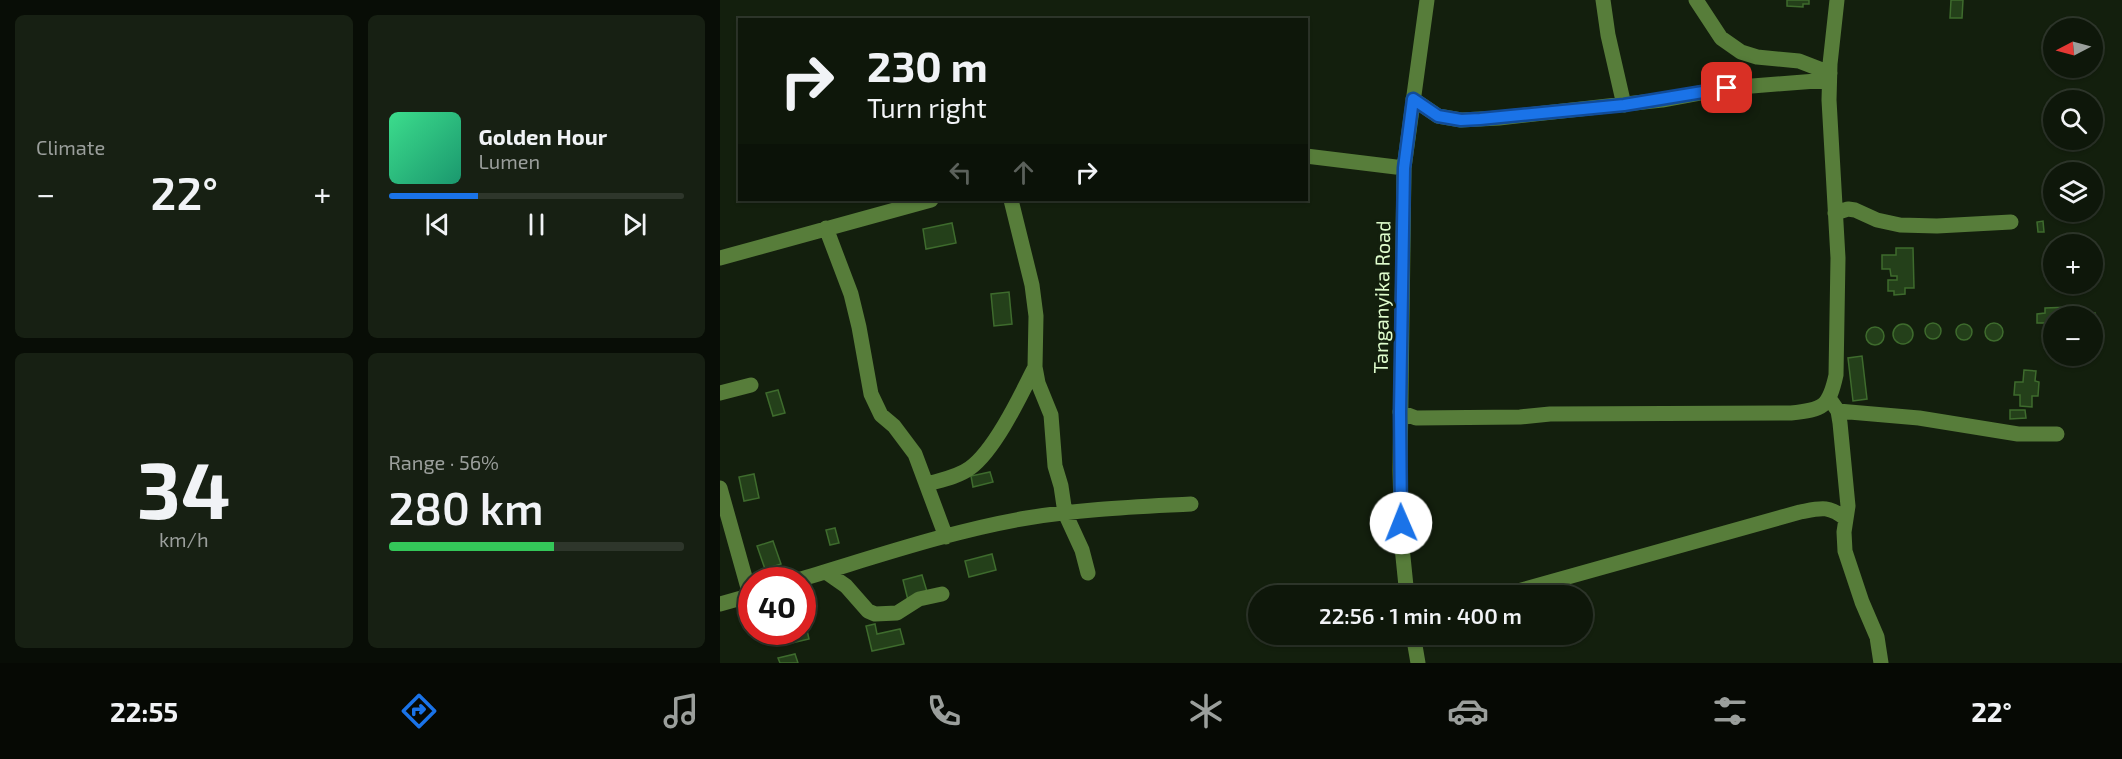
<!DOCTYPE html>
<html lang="en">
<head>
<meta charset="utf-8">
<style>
	body { margin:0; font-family:"Exo 2",sans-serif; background:#172013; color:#f1f3f6; height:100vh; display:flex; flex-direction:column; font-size:22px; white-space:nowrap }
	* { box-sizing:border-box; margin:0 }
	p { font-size:20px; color:#9b9f9c }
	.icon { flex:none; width:33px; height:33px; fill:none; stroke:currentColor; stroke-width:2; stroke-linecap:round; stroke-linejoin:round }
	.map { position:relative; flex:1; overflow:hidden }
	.panel { display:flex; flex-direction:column; gap:15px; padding:15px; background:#080d06; width:720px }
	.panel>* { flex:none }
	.guide { position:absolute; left:18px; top:18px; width:570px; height:183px; border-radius:0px; box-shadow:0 2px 4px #0004,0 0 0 2px #2e362b; background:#0e170a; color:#f1f3f6; overflow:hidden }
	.needle { width:39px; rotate:264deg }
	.buttons { position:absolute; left:1323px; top:18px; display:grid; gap:12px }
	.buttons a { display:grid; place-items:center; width:60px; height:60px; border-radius:50%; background:#0e170a; box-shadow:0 2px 4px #0004,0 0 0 2px #2e362b; font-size:30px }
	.speed { position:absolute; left:18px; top:567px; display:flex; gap:12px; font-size:30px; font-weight:700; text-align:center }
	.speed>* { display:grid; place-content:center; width:78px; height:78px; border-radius:50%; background:#0e170a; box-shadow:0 2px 4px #0004,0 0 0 2px #2e362b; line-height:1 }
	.speed .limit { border:9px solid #d22; background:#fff; color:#111 }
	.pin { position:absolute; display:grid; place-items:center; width:51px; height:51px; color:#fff; margin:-26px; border-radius:12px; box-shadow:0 3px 9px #0006 }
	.me { position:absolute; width:66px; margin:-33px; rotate:359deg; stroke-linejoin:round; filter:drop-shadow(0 0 4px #0008) }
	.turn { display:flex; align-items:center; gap:21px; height:126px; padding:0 30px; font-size:27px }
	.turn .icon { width:78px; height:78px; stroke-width:2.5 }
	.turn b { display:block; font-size:42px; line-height:51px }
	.lanes { display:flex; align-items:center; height:57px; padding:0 30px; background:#0003; justify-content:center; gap:30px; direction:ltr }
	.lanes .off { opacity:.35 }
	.big { font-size:45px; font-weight:600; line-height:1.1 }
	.panel .tile { flex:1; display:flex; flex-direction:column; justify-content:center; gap:9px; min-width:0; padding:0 21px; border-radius:9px; background:#172013 }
	.panel .dial { align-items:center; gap:0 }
	.dial b { font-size:78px; line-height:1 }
	.song { display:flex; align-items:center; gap:18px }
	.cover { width:72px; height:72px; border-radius:9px; background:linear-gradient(135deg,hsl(150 70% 55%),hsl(160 70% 35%)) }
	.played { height:6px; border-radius:3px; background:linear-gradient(90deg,#1a73e8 30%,#2e362b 30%) }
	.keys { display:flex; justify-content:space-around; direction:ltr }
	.heat { display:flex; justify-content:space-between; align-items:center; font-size:33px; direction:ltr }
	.charge { height:9px; border-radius:4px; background:linear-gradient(90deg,#34c759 56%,#2e362b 0) }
	.panel .tiles { flex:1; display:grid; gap:15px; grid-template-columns:repeat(2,1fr) }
	.trip { position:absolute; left:528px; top:585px; width:345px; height:60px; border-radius:30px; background:#0e170a; box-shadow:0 2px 4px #0004,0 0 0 2px #2e362b; font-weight:600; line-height:60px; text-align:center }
	.menu { display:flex; height:96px; justify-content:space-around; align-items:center; background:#060904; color:#9b9f9c }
	.menu .icon { width:42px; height:42px }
	.menu .on { color:#1a73e8 }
	.menu b { font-size:27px; color:#f1f3f6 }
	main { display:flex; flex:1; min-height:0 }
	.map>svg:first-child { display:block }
	.building { fill:#24401a; stroke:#3e6b2d; stroke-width:1.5 }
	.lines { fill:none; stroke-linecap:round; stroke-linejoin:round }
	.minor { stroke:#577d3a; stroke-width:15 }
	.route-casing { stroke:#114b97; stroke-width:15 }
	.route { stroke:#1a73e8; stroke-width:10 }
	.labels { text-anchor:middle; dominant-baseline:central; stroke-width:6; stroke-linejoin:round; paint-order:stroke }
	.street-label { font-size:20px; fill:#dffdcd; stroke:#131f0d }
</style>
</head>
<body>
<main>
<section class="panel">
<div class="tiles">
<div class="tile"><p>Climate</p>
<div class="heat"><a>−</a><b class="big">22°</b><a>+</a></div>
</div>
<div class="tile">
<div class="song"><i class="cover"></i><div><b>Golden Hour</b><p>Lumen</p></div></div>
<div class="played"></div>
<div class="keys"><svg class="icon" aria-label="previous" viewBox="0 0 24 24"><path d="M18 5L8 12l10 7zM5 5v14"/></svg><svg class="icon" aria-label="pause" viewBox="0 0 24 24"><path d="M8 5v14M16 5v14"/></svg><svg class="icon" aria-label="next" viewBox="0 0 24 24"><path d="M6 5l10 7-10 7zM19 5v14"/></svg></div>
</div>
<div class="tile dial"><b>34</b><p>km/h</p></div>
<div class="tile"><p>Range · 56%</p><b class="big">280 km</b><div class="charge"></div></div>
</div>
</section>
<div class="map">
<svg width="1402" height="663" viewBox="0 0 1402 663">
	<rect width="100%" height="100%" fill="#131f0d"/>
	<path class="building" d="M1067,0H1089V4H1083V7L1067,6Z
		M1231,0H1243L1242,18H1230Z
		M1323,221L1324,232H1318L1317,222Z
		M232,223L236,243L206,249L203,229Z
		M1176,248H1193L1194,288H1185V294L1174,295V291H1168V280H1177V276H1171L1170,269H1162V255H1176Z
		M289,292L292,324L274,326L271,294Z
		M1351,307V313H1357V316H1334V329H1326V323H1317V314L1325,313V308Z
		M1375,313L1376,325H1372V316H1359V314Z
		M1205 331a8 8 0 1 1 16 0a8 8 0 1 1-16 0Z
		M1265 332a9 9 0 1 1 18 0a9 9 0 1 1-18 0Z
		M1236 332a8 8 0 1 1 16 0a8 8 0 1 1-16 0Z
		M1173 334a10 10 0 1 1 20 0a10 10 0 1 1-20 0Z
		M1146 336a9 9 0 1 1 18 0a9 9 0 1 1-18 0Z
		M1142,356L1147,399L1133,401L1128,358Z
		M1304,370L1316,371L1315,381L1319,382L1318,396H1312V407L1300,406V395H1294L1295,382H1303Z
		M58,390L65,413L53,416L46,393Z
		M1290,410H1305L1306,418L1290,419Z
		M270,472L273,482L253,487L251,476Z
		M34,474L39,498L24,501L19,477Z
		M115,528L119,543L110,545L106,530Z
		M53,541L61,564L45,569L37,546Z
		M272,554L276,570L249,577L245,561Z
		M202,575L208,595L188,600L183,580Z
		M84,617L89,639L63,645L60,632H82V618Z
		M155,624L157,634L180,629L184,644L152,651L146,626Z
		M75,654L78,663H60L58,658Z"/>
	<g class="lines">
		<path class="minor" d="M883,0L888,35L904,105
			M976,0L1001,38L1021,52L1037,57L1079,61L1110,73
			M693,99L718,116L741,120L779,118L942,100L1007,88L1109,80
			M586,156L684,168
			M291,200L312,285L316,316L315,367L318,383L331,415L335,466L341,486L345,513L362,550L368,573
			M1115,213L1128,209L1135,210L1157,220L1180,225L1217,226L1291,222
			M106,228L131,294L139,327L151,394L161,415L174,426L195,454L226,537
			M0,258L211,200
			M0,393L31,385
			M1109,398L1118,411L1120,423L1128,506L1124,532L1125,551L1142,602L1157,637L1161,663
			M1118,411L1199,418L1298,434H1337
			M680,412L696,418L800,417L830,414L1071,413C1103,410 1109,407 1116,375L1118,258L1109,100L1110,64L1117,0
			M207,484C221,480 238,477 250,468C275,450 301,395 315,367
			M0,488L30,595
			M106,572L126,586L148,611L155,614L177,613L199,599L222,594
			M78,580C152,558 230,531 307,518C361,509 416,507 471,504
			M687,596L682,547L680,471L684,168L707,0
			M780,596L1080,512C1101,508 1108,505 1126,519
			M0,604L32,595
			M693,634L698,663"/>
	</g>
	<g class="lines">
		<g class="route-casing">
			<path id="route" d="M681,523L680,412L684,168L693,99L718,116L741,120L760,119L904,105L1007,88"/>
		</g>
		<use href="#route" class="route"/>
	</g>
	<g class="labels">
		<g class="street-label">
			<text transform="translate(661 297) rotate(-89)">Tanganyika Road</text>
		</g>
	</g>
</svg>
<div class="buttons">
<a><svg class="needle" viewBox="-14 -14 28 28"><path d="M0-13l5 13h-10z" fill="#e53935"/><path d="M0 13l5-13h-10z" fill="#9b9f9c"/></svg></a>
<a><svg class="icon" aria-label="search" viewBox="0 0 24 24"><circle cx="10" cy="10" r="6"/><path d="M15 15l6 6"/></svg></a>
<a><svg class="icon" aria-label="layers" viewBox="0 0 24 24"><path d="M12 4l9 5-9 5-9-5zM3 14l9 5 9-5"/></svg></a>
<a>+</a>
<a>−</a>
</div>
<div class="speed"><div class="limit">40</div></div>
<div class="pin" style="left:1007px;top:88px;background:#d93025"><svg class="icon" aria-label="arrive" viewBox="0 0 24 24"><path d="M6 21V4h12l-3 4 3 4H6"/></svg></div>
<svg class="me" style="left:681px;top:523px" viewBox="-20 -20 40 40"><circle r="19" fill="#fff"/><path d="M0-13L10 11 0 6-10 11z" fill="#1a73e8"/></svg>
<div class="trip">22:56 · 1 min · 400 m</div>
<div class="guide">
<div class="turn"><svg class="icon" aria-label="right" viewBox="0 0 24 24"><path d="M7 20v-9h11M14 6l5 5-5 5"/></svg><div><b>230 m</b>Turn right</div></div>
<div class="lanes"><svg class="icon off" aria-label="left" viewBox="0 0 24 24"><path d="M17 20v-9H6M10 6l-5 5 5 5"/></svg><svg class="icon off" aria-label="ahead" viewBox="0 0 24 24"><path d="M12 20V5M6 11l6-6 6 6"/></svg><svg class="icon" aria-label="right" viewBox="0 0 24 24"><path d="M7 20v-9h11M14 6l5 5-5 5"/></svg></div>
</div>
</div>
</main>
<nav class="menu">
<b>22:55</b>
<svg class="icon on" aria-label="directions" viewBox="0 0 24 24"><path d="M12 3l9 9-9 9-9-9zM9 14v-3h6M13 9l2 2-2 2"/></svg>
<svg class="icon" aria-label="music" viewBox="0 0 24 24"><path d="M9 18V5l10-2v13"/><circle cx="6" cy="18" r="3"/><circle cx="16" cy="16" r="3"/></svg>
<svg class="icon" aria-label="phone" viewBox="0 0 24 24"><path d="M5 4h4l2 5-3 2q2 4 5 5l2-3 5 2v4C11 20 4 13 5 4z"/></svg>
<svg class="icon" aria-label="climate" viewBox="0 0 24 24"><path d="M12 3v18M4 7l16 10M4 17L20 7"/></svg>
<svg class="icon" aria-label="car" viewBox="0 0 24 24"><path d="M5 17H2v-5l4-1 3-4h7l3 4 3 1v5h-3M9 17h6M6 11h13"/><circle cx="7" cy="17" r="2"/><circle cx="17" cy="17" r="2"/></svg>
<svg class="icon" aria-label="filters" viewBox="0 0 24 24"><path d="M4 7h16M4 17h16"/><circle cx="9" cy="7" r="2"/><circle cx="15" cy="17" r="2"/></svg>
<b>22°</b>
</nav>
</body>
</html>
